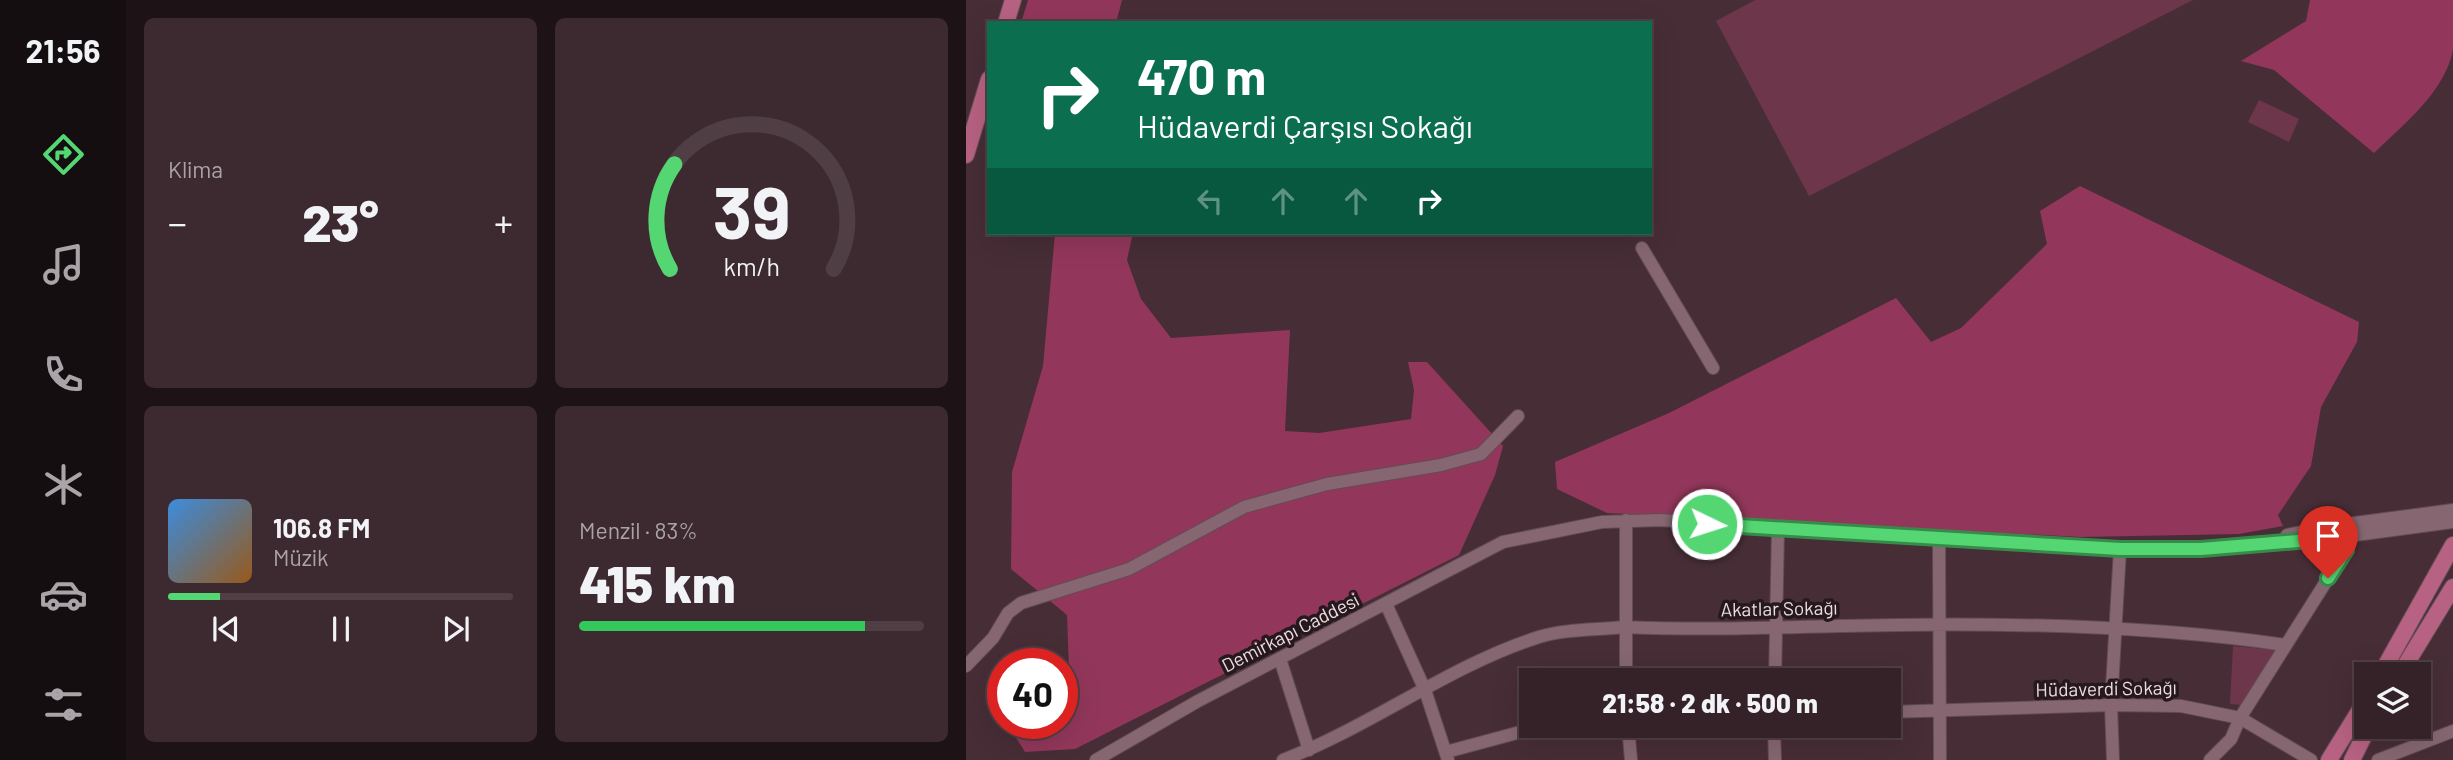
<!DOCTYPE html>
<html lang="tr">
<head>
<meta charset="utf-8">
<style>
	body { margin:0; font-family:Barlow,sans-serif; background:#3d2a30; color:#f1f3f6; height:100vh; display:flex; flex-direction:column; font-size:26px; white-space:nowrap }
	* { box-sizing:border-box; margin:0 }
	p { font-size:23px; color:#aaa4a8 }
	.icon { flex:none; width:38px; height:38px; fill:none; stroke:currentColor; stroke-width:2; stroke-linecap:round; stroke-linejoin:round }
	.map { position:relative; flex:1; overflow:hidden }
	.drawer { display:flex; flex-direction:column; gap:18px; padding:18px; background:#1d1316; width:840px }
	.drawer>* { flex:none }
	.hud { position:absolute; left:21px; top:21px; width:665px; height:214px; border-radius:0px; box-shadow:0 7px 28px #0002,0 0 0 2px #4f3f45; background:#0b6e4f; color:#fff; overflow:hidden }
	.controls { position:absolute; left:1388px; top:662px; display:grid; gap:14px }
	.controls a { display:grid; place-items:center; width:77px; height:77px; border-radius:0px; background:#352228; box-shadow:0 7px 28px #0002,0 0 0 2px #4f3f45; font-size:35px }
	.speed { position:absolute; left:21px; top:648px; display:flex; gap:14px; font-size:35px; font-weight:700; text-align:center }
	.speed>* { display:grid; place-content:center; width:91px; height:91px; border-radius:50%; background:#352228; box-shadow:0 7px 28px #0002,0 0 0 2px #4f3f45; line-height:1 }
	.speed .limit { border:10px solid #d22; background:#fff; color:#111 }
	.pin { position:absolute; display:grid; place-items:center; width:60px; height:60px; color:#fff; margin:-72px -30px; border-radius:50% 50% 50% 0; rotate:-45deg; box-shadow:0 0 7px #0007 }
	.pin .icon { rotate:45deg }
	.me { position:absolute; width:77px; margin:-38px; rotate:94deg; stroke-linejoin:round; filter:drop-shadow(0 0 5px #0008) }
	.turn { display:flex; align-items:center; gap:24px; height:147px; padding:0 35px; font-size:32px }
	.turn .icon { width:91px; height:91px; stroke-width:2.5 }
	.turn b { display:block; font-size:49px; line-height:60px }
	.lanes { display:flex; align-items:center; height:66px; padding:0 35px; background:#0003; justify-content:center; gap:35px; direction:ltr }
	.lanes .off { opacity:.35 }
	.big { font-size:52px; font-weight:800; line-height:1.1 }
	.drawer .widget { flex:1; display:flex; flex-direction:column; justify-content:center; gap:10px; min-width:0; padding:0 24px; border-radius:10px; background:#3d2a30 }
	.drawer .dial { align-items:center; gap:0 }
	.dial svg { height:182px; overflow:visible; fill:none; stroke:#4f3f45; stroke-width:7; stroke-linecap:round; text-anchor:middle }
	.dial text { fill:#f1f3f6; stroke:none }
	.song { display:flex; align-items:center; gap:21px }
	.cover { width:84px; height:84px; border-radius:10px; background:linear-gradient(135deg,hsl(210 70% 55%),hsl(30 70% 35%)) }
	.played { height:7px; border-radius:4px; background:linear-gradient(90deg,#54d672 15%,#4f3f45 15%) }
	.keys { display:flex; justify-content:space-around; direction:ltr }
	.heat { display:flex; justify-content:space-between; align-items:center; font-size:38px; direction:ltr }
	.charge { height:10px; border-radius:5px; background:linear-gradient(90deg,#34c759 83%,#4f3f45 0) }
	.drawer .tiles { flex:1; display:grid; gap:18px; grid-template-columns:repeat(2,1fr) }
	.trip { position:absolute; left:553px; top:668px; width:382px; height:70px; border-radius:0px; background:#352228; box-shadow:0 7px 28px #0002,0 0 0 2px #4f3f45; font-weight:800; line-height:70px; text-align:center }
	main { display:flex; flex:1; min-height:0 }
	.dock { display:flex; flex-direction:column; width:126px; justify-content:space-around; align-items:center; background:#150e10; color:#aaa4a8 }
	.dock .icon { width:49px; height:49px }
	.dock .active { color:#54d672 }
	.dock b { font-size:32px; color:#f1f3f6 }
	.map>svg:first-child { display:block }
	.green { fill:#6d364a }
	.forest { fill:#92375b }
	.lines { fill:none; stroke-linecap:round; stroke-linejoin:round }
	.minor-casing { stroke:#634c54; stroke-width:14 }
	.major-casing { stroke:#634c54; stroke-width:18 }
	.minor { stroke:#866771; stroke-width:12 }
	.major { stroke:#b76282; stroke-width:16 }
	.route-casing { stroke:#378b4a; stroke-width:18 }
	.route { stroke:#54d672; stroke-width:12 }
	.labels { text-anchor:middle; dominant-baseline:central; stroke-width:7; stroke-linejoin:round; paint-order:stroke }
	.street-label { font-size:19px; fill:#eddbe0; stroke:#25191d }
</style>
</head>
<body>
<main>
<nav class="dock">
<b>21:56</b>
<svg class="icon active" aria-label="directions" viewBox="0 0 24 24"><path d="M12 3l9 9-9 9-9-9zM9 14v-3h6M13 9l2 2-2 2"/></svg>
<svg class="icon" aria-label="music" viewBox="0 0 24 24"><path d="M9 18V5l10-2v13"/><circle cx="6" cy="18" r="3"/><circle cx="16" cy="16" r="3"/></svg>
<svg class="icon" aria-label="phone" viewBox="0 0 24 24"><path d="M5 4h4l2 5-3 2q2 4 5 5l2-3 5 2v4C11 20 4 13 5 4z"/></svg>
<svg class="icon" aria-label="climate" viewBox="0 0 24 24"><path d="M12 3v18M4 7l16 10M4 17L20 7"/></svg>
<svg class="icon" aria-label="car" viewBox="0 0 24 24"><path d="M5 17H2v-5l4-1 3-4h7l3 4 3 1v5h-3M9 17h6M6 11h13"/><circle cx="7" cy="17" r="2"/><circle cx="17" cy="17" r="2"/></svg>
<svg class="icon" aria-label="filters" viewBox="0 0 24 24"><path d="M4 7h16M4 17h16"/><circle cx="9" cy="7" r="2"/><circle cx="15" cy="17" r="2"/></svg>
</nav>
<section class="drawer">
<div class="tiles">
<div class="widget"><p>Klima</p>
<div class="heat"><a>−</a><b class="big">23°</b><a>+</a></div>
</div>
<div class="widget dial"><svg viewBox="0 0 100 80">
<path d="M14 69A42 42 0 1 1 86 69"/>
<path d="M14 69A42 42 0 0 1 16 23" stroke="#54d672"/>
<text x="50" y="56" font-size="32" font-weight="700">39</text>
<text x="50" y="72" font-size="11">km/h</text>
</svg></div>
<div class="widget">
<div class="song"><i class="cover"></i><div><b>106.8 FM</b><p>Müzik</p></div></div>
<div class="played"></div>
<div class="keys"><svg class="icon" aria-label="previous" viewBox="0 0 24 24"><path d="M18 5L8 12l10 7zM5 5v14"/></svg><svg class="icon" aria-label="pause" viewBox="0 0 24 24"><path d="M8 5v14M16 5v14"/></svg><svg class="icon" aria-label="next" viewBox="0 0 24 24"><path d="M6 5l10 7-10 7zM19 5v14"/></svg></div>
</div>
<div class="widget"><p>Menzil · 83%</p><b class="big">415 km</b><div class="charge"></div></div>
</div>
</section>
<div class="map">
<svg width="1487" height="760" viewBox="0 0 1487 760">
	<rect width="100%" height="100%" fill="#472d36"/>
	<path class="green" d="M789,0H1227L843,196L750,21Z
		M1293,100L1333,119L1323,142L1282,122Z
		M1267,646L1309,650L1276,705L1264,704Z"/>
	<path class="forest" d="M62,0H156L150,23H55Z
		M1344,0H1487C1487,16 1487,34 1487,49C1480,91 1437,125 1408,153L1308,70L1275,61L1340,21Z
		M1114,186L1393,322L1391,342L1355,407L1345,466L1312,515L1317,526L1273,534L1114,537L641,513L591,489L589,462L703,413L930,298L965,342L995,328L1081,244L1074,211Z
		M89,233H167L161,260L175,299L205,338L324,330L319,431L353,433L445,419L448,390L442,362H461L537,446L529,475L493,555L109,749L59,752L46,731L66,723H96L103,670L101,615L45,569L46,472L77,366Z"/>
	<g class="lines">
		<g class="minor-casing">
			<path id="minor" d="M676,248L747,368
				M660,520V681
				M1321,535L1366,526L1487,510
				M973,537L974,760
				M420,604L459,690L482,760
				M314,659L343,750
				M0,666L27,638L42,613L55,603L163,569L278,507L361,484L475,465L515,454L552,416
				M809,681L812,528
				M922,712L1145,705L1215,706L1274,718L1345,760
				M662,726L665,760
				M808,726L809,760
				M480,752L577,726
				M130,760L232,701L537,542L636,522L694,520L1154,549H1235L1367,538L1487,522
				M317,760C406,726 484,665 573,637C599,629 630,630 658,627C730,630 802,628 875,626C1019,622 1176,624 1319,645
				M1147,760L1145,705L1154,549
				M1244,760L1265,739L1274,718L1380,550L1379,537
				M1412,760L1487,731"/>
		</g>
		<g class="major-casing">
			<path id="major" d="M40,23L47,0
				M0,155L23,79
				M1415,674L1487,545
				M1434,674L1487,587
				M1363,760L1400,700
				M1386,760L1403,726"/>
		</g>
		<use href="#minor" class="minor"/>
		<use href="#major" class="major"/>
	</g>
	<g class="lines">
		<g class="route-casing">
			<path id="route" d="M741,524L1154,549H1235L1380,537V550L1362,578"/>
		</g>
		<use href="#route" class="route"/>
	</g>
	<g class="labels">
		<g class="street-label">
			<text transform="translate(813 608) rotate(-1)">Akatlar Sokağı</text>
			<text transform="translate(324 632) rotate(-27)">Demirkapı Caddesi</text>
			<text transform="translate(1140 688) rotate(-1)">Hüdaverdi Sokağı</text>
		</g>
	</g>
</svg>
<div class="controls">
<a><svg class="icon" aria-label="layers" viewBox="0 0 24 24"><path d="M12 4l9 5-9 5-9-5zM3 14l9 5 9-5"/></svg></a>
</div>
<div class="speed"><div class="limit">40</div></div>
<div class="pin" style="left:1362px;top:578px;background:#d93025"><svg class="icon" aria-label="arrive" viewBox="0 0 24 24"><path d="M6 21V4h12l-3 4 3 4H6"/></svg></div>
<svg class="me" style="left:741px;top:524px" viewBox="-20 -20 40 40"><circle r="17" fill="#54d672" stroke="#fff" stroke-width="3"/><path d="M0-11L8 9 0 5-8 9z" fill="#fff"/></svg>
<div class="trip">21:58 · 2 dk · 500 m</div>
<div class="hud">
<div class="turn"><svg class="icon" aria-label="right" viewBox="0 0 24 24"><path d="M7 20v-9h11M14 6l5 5-5 5"/></svg><div><b>470 m</b>Hüdaverdi Çarşısı Sokağı</div></div>
<div class="lanes"><svg class="icon off" aria-label="left" viewBox="0 0 24 24"><path d="M17 20v-9H6M10 6l-5 5 5 5"/></svg><svg class="icon off" aria-label="ahead" viewBox="0 0 24 24"><path d="M12 20V5M6 11l6-6 6 6"/></svg><svg class="icon off" aria-label="ahead" viewBox="0 0 24 24"><path d="M12 20V5M6 11l6-6 6 6"/></svg><svg class="icon" aria-label="right" viewBox="0 0 24 24"><path d="M7 20v-9h11M14 6l5 5-5 5"/></svg></div>
</div>
</div>
</main>
</body>
</html>
